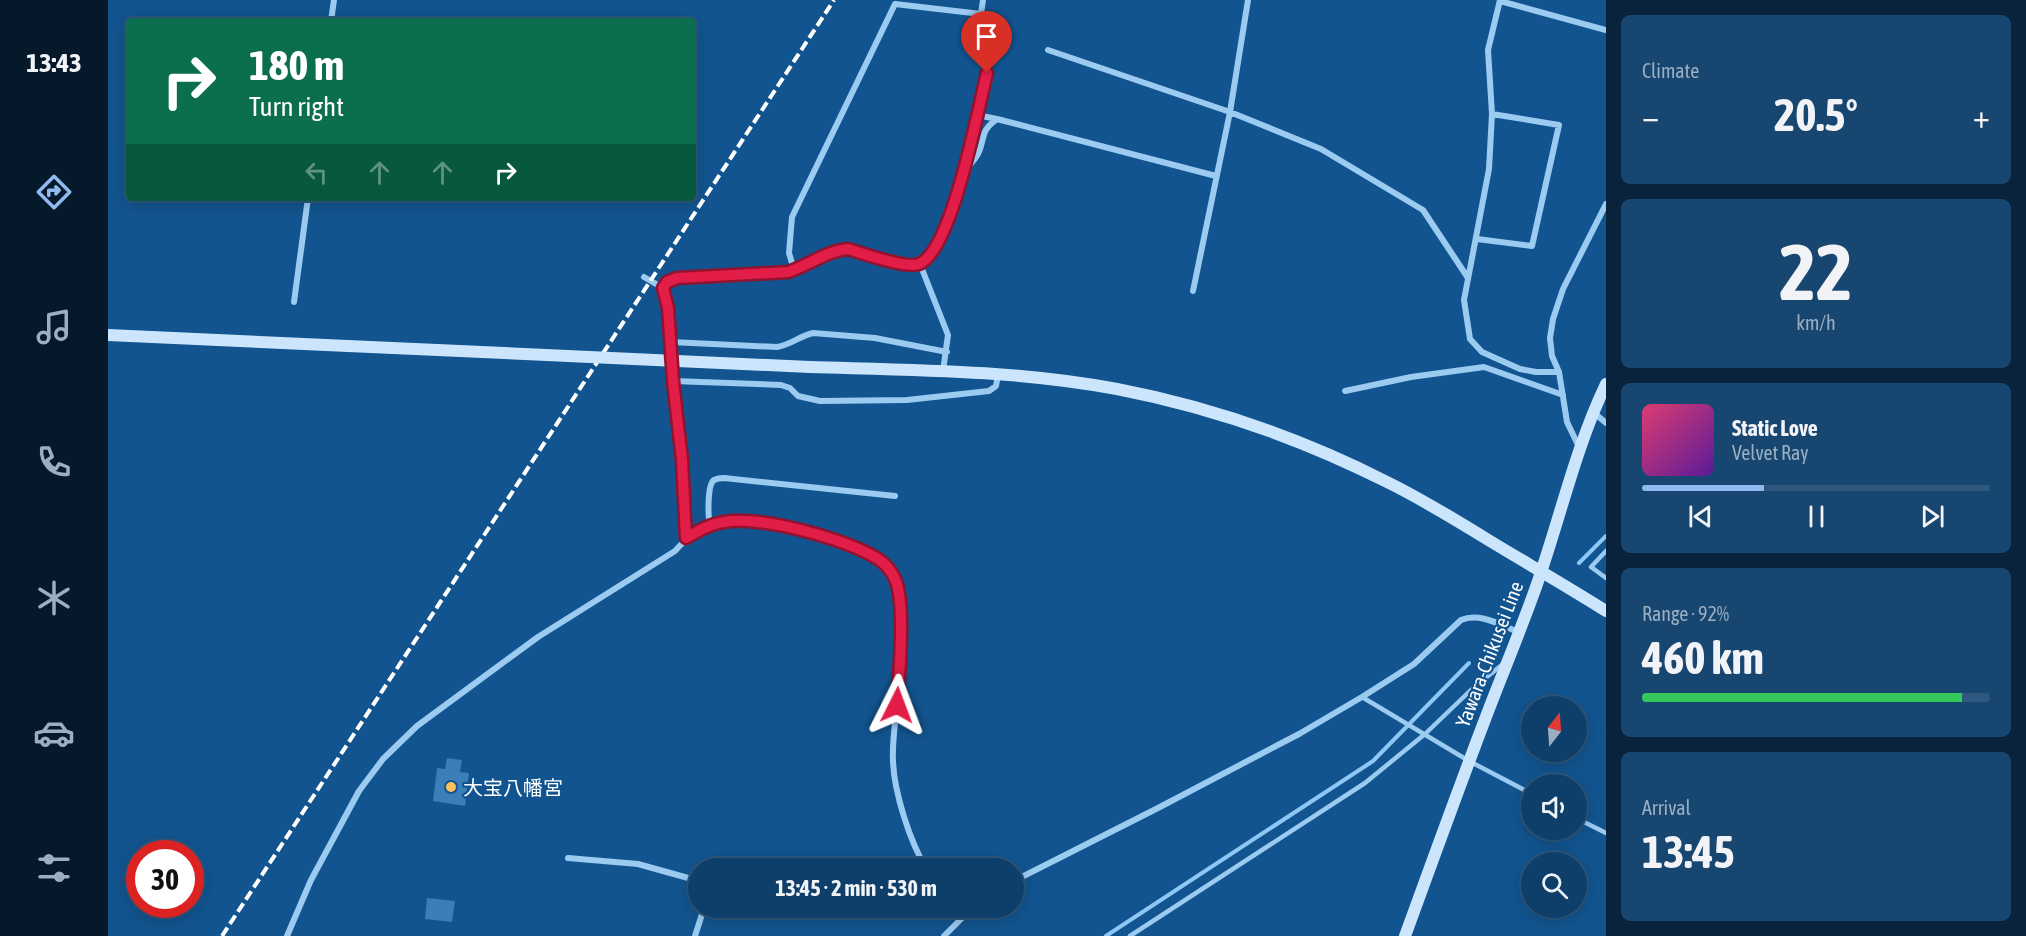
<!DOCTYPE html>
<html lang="en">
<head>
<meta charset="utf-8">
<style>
	body { margin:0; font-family:"Asap Condensed","Noto Sans JP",sans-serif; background:#174671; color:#f1f3f6; height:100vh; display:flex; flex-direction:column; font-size:22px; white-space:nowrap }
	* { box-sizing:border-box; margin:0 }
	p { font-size:20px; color:#9bafc1 }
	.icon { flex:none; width:33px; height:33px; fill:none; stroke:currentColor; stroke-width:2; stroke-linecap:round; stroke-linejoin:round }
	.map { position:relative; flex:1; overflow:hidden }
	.side { display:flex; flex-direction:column; gap:15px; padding:15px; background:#08233b; width:420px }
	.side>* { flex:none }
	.hud { position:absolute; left:18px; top:18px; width:570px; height:183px; border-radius:6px; box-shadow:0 3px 15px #0003,0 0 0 2px #2e587e; background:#0b6e4f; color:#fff; overflow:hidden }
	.needle { width:39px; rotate:17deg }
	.tools { position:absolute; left:1413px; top:696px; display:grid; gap:12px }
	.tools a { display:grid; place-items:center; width:66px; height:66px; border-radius:50%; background:#0e3f6b; box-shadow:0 3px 15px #0003,0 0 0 2px #2e587e; font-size:30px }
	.speed { position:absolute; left:18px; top:840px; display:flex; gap:12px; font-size:30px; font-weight:700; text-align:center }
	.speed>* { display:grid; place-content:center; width:78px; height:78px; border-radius:50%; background:#0e3f6b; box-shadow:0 3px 15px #0003,0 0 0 2px #2e587e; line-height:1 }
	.speed .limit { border:9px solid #d22; background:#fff; color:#111 }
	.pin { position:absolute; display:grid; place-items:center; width:51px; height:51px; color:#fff; margin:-62px -26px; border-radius:50% 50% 50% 0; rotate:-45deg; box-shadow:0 0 6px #0007 }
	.pin .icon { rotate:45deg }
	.me { position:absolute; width:66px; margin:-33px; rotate:3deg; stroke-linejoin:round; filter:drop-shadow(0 0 4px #0008) }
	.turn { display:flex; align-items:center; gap:21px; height:126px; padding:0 24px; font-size:27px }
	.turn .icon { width:78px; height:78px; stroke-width:2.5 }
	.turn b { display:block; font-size:42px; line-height:51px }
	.lanes { display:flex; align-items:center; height:57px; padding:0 24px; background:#0003; justify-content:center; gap:30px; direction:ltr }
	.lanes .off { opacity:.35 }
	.big { font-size:45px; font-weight:700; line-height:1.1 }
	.side .widget { flex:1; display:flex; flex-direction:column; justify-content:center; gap:9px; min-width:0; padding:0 21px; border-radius:9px; background:#174671 }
	.side .dial { align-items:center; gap:0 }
	.dial b { font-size:78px; line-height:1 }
	.song { display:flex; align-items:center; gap:18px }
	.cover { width:72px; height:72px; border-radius:9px; background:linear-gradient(135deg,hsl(340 70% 55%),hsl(270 70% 35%)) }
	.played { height:6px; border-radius:3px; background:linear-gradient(90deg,#90b9f0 35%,#2e587e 35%) }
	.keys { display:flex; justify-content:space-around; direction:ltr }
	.heat { display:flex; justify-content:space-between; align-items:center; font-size:33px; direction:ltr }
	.charge { height:9px; border-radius:4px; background:linear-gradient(90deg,#34c759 92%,#2e587e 0) }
	.trip { position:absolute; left:580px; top:858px; width:336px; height:60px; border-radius:30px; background:#0e3f6b; box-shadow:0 3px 15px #0003,0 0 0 2px #2e587e; font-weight:700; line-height:60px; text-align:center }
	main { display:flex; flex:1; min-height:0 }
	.tab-bar { display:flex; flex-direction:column; width:108px; justify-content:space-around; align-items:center; background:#06192b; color:#9bafc1 }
	.tab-bar .icon { width:42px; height:42px }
	.tab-bar .current { color:#90b9f0 }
	.tab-bar b { font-size:27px; color:#f1f3f6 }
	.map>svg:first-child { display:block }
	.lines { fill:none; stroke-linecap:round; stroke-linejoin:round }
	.stream { stroke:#8ec7f5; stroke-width:4 }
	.building { fill:#3a7fb9 }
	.lane { stroke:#9ccbf2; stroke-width:4.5 }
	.street { stroke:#9ccbf2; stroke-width:6 }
	.secondary { stroke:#cbe5fc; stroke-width:12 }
	.rail { stroke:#fff; stroke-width:4; stroke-dasharray:10 4.5; stroke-linecap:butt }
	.secondary-bridge { stroke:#cbe5fc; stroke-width:12 }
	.route-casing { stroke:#92132f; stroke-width:15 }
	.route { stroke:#e11d48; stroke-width:10 }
	.poi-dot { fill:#ffc15d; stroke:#12548f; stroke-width:2 }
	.labels { text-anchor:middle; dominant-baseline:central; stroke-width:4.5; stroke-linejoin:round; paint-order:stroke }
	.street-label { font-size:20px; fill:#fff; stroke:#12548f }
	.poi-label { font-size:20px; fill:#fff; stroke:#12548f; text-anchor:start }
</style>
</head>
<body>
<main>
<nav class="tab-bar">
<b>13:43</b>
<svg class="icon current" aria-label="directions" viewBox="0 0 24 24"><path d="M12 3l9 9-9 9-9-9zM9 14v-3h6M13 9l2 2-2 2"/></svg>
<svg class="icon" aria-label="music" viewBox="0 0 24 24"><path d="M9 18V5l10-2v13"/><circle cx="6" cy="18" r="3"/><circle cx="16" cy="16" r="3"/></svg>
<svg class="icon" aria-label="phone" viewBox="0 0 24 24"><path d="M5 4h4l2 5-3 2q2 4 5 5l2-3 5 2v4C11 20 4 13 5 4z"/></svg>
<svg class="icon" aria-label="climate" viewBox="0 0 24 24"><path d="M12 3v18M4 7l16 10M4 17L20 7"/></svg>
<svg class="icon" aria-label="car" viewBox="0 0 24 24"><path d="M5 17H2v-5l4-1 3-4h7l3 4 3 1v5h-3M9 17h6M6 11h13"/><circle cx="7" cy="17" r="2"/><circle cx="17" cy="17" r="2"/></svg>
<svg class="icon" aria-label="filters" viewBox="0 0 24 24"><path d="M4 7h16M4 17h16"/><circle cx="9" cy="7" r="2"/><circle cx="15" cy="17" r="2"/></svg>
</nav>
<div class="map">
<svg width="1498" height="936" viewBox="0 0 1498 936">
	<rect width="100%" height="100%" fill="#12548f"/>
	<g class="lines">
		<path class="stream" d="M1471,563L1498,536
			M998,936L1265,761L1361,663"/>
	</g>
	<path class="building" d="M339,758L354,760L352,772L361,773L357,806L325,801L329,768L337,769Z
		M319,898L347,901L344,922L317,919Z"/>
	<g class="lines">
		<path class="lane" d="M1498,551L1483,567L1498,578
			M1254,697L1361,761L1424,794
			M1468,818L1498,833
			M1022,936L1257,783L1317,734L1365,688L1395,664"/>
		<path class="street" d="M1392,0L1380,50L1384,114L1381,169L1356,300L1362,339L1374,352L1412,369L1428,372H1451
			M1392,1L1498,30
			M873,14L875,0
			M223,21L226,0
			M940,50L1122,112L1213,149L1315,210L1360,278
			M869,115L889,119
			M1369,239L1424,246L1451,125L1384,114
			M812,264L840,335L835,371
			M686,270L681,253L684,217L787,4L873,14L880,53L879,73L855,171
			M536,277L555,288
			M1085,291L1122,112L1140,0
			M186,302L200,198
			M563,342L669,347C682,345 692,336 705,333L767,338L839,352
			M565,381L673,385L682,388L690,396L712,401L799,400L881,391L888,386L890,375
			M1237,391L1303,377L1376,367L1455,395
			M1485,412L1498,423
			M1471,447L1459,422L1451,372L1444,356L1442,338L1445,319L1455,289L1498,204
			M602,525C600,517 599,485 606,480C608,479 614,478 616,478L787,496
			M578,538L574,460L565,381L563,342L559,308L555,292V288L559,282L569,278L680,271C698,266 722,248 739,249C757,251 794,270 810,264C836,255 845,198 854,176C857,168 866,162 870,154C878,137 871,132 889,119L1108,176
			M460,858L530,864L591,881
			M757,868L758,867
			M906,881L1050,808L1191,734L1254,697L1306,664L1353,620C1372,612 1392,625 1410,632
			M179,936L203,880L251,791L275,759L309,726L430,637L567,551C595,518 631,517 671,525C698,530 762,548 780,568C784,574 788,581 790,588C794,601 792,616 792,629C791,655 791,680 789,706C787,724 784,743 785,761C786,792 802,842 818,868
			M587,936L596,908
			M836,936L864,908"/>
		<path class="secondary" d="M0,335L240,346
			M702,367C804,370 908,370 1009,389C1103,407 1194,439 1279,482C1314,499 1348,520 1382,541C1420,564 1460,587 1498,611
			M1297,936C1323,865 1349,793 1376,722C1393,677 1412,632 1428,587C1452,519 1467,449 1498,384"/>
		<path class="rail" d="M114,936L726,0"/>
		<path class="secondary-bridge" d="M240,346L702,367"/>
	</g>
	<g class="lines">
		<g class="route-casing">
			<path id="route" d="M789,705C791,677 798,602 787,579C784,572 778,565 773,561C744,540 651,515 616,522C602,524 590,531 578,538L574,460L565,381L560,308L555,288L559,282L569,278L680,272C701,265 718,251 740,249C753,253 799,269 811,264C844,251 870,109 879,73"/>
		</g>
		<use href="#route" class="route"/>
	</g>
	<circle class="poi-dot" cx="343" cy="787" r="6"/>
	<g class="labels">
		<g class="street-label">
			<text transform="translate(1381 654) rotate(-69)">Yawara-Chikusei Line</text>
		</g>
		<g class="poi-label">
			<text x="355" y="787">大宝八幡宮</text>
		</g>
	</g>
</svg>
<div class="tools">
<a><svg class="needle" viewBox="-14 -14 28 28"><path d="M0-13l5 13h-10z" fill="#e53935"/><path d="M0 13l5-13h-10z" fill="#9bafc1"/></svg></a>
<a><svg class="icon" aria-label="sound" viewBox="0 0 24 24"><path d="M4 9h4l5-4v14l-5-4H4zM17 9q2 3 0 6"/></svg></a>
<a><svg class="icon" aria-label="search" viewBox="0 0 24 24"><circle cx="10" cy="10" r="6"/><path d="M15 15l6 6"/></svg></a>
</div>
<div class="speed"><div class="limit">30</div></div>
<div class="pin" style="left:879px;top:73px;background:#d93025"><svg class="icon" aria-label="arrive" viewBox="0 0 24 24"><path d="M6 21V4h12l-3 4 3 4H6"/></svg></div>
<svg class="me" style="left:789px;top:705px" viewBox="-20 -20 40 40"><path d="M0-17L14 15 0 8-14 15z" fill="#e11d48" stroke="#fff" stroke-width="4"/></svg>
<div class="trip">13:45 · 2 min · 530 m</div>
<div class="hud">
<div class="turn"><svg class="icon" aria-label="right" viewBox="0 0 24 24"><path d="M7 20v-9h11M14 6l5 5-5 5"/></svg><div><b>180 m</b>Turn right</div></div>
<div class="lanes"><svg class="icon off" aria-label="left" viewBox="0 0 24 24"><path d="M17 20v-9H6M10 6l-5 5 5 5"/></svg><svg class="icon off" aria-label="ahead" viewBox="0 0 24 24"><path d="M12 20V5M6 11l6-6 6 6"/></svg><svg class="icon off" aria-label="ahead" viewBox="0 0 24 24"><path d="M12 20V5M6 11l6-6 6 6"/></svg><svg class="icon" aria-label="right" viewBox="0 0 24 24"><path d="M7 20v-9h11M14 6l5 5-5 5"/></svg></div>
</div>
</div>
<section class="side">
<div class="widget"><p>Climate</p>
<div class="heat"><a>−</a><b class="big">20.5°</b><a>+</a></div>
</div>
<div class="widget dial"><b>22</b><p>km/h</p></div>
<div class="widget">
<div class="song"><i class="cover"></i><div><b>Static Love</b><p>Velvet Ray</p></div></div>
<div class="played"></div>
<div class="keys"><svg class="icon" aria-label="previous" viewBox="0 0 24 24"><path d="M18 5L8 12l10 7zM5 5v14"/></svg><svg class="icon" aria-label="pause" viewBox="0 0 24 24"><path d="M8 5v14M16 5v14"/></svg><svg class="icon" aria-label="next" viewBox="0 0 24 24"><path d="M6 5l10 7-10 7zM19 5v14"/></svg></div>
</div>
<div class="widget"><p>Range · 92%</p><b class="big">460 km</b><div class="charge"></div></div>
<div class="widget"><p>Arrival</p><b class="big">13:45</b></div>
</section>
</main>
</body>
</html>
